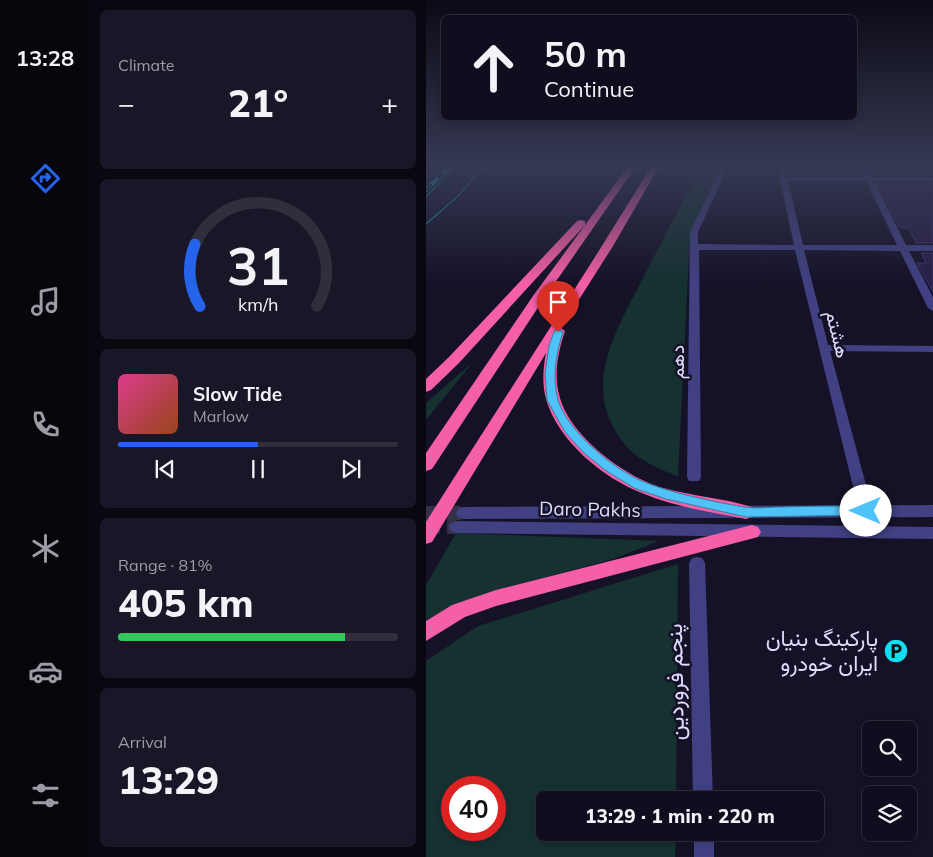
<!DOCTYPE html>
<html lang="en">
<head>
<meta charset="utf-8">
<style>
	body { margin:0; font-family:Mulish,Vazirmatn,sans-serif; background:#191727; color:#f1f3f6; height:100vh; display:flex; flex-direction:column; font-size:19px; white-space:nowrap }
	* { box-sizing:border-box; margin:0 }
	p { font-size:16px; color:#9c9ca4 }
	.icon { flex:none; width:28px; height:28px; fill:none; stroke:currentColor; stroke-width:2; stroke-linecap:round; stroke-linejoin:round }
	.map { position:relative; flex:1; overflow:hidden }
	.sheet { display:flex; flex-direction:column; gap:10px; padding:10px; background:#090810; width:336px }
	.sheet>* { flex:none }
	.hud { position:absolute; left:15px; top:15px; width:416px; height:105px; border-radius:8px; box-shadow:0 2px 8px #0003,0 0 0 1px #302e3c; background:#100e1e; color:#f1f3f6; overflow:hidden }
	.fabs { position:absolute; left:436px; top:721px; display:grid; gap:10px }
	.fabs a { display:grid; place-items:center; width:55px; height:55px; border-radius:8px; background:#100e1e; box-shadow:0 2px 8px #0003,0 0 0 1px #302e3c; font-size:25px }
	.speed { position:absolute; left:15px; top:776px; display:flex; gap:10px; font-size:25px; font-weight:700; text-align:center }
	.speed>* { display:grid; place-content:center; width:65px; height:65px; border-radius:50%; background:#100e1e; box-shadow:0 2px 8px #0003,0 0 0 1px #302e3c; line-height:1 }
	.speed .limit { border:8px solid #d22; background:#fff; color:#111 }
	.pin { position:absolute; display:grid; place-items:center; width:42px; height:42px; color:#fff; margin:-51px -21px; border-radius:50% 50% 50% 0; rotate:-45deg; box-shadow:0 0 5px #0007 }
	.pin .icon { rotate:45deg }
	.me { position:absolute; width:55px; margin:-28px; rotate:270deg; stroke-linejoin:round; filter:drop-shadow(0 0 4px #0008) }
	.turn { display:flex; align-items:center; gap:18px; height:105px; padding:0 20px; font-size:22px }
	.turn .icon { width:65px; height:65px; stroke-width:2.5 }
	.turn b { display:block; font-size:35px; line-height:42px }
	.big { font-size:38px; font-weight:800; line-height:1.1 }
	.sheet .tile { flex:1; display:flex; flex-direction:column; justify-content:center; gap:8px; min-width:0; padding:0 18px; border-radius:8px; background:#191727 }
	.sheet .dial { align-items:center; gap:0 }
	.dial svg { height:130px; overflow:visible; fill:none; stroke:#302e3c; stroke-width:7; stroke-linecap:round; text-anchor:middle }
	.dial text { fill:#f1f3f6; stroke:none }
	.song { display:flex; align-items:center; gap:15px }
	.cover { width:60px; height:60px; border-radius:8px; background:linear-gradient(135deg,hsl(330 70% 55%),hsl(20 70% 35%)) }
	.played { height:5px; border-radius:2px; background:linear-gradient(90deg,#2563eb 50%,#302e3c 50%) }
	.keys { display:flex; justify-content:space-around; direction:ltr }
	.heat { display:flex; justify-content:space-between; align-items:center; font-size:28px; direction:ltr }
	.charge { height:8px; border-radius:4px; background:linear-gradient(90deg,#34c759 81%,#302e3c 0) }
	.trip { position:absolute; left:110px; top:791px; width:288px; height:50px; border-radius:8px; background:#100e1e; box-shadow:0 2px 8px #0003,0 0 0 1px #302e3c; font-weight:800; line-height:50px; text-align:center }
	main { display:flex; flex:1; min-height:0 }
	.tabs { display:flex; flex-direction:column; width:90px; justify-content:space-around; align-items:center; background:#06060c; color:#9c9ca4 }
	.tabs .icon { width:35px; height:35px }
	.tabs .selected { color:#2563eb }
	.tabs b { font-size:22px; color:#f1f3f6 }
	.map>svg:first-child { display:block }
	.green { fill:#153130; fill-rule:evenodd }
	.building { fill:#271f47; stroke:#3e3372 }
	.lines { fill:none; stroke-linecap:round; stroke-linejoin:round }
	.tertiary-tunnel { stroke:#333048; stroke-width:14; stroke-dasharray:14 7; stroke-linecap:butt }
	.minor { fill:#414083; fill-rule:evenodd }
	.tertiary { fill:#414083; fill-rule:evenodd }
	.motorway { fill:#f55ea8; fill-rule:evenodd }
	.tram { stroke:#13ddf0; stroke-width:1 }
	.rail-casing { stroke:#13ddf0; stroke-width:4 }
	.rail { stroke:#151228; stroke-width:2.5; stroke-dasharray:8; stroke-linecap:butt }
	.route { fill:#4fc3f7; stroke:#337fa1 }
	.labels { text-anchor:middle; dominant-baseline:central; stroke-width:5; stroke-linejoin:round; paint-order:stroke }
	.street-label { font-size:19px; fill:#dedbfd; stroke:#151228 }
	.near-poi-label { font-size:22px; fill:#dedbfd; stroke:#151228; text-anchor:end }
	.near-street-label { font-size:22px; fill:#dedbfd; stroke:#151228 }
</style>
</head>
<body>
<main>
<nav class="tabs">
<b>13:28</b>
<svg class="icon selected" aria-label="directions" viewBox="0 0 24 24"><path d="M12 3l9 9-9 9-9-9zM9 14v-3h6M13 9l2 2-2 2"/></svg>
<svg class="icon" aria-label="music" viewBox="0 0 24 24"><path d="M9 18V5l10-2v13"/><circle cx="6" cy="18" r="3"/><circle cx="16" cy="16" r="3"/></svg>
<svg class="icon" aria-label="phone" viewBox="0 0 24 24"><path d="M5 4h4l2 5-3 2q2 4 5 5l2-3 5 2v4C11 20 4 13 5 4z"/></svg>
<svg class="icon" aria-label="climate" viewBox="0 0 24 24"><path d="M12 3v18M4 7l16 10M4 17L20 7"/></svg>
<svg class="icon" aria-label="car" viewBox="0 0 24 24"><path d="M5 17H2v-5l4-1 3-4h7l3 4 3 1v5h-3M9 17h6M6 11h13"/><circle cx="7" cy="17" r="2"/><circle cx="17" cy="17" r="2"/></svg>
<svg class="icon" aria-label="filters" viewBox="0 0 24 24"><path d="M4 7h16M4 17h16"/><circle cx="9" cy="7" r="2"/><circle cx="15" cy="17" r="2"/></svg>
</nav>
<section class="sheet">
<div class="tile"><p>Climate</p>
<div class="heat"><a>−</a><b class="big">21°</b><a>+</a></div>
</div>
<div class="tile dial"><svg viewBox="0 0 100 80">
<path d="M14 69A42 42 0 1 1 86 69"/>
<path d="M14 69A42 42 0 0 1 11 31" stroke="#2563eb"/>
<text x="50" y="56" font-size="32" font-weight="700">31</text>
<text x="50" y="72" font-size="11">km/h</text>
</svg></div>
<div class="tile">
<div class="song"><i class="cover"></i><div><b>Slow Tide</b><p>Marlow</p></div></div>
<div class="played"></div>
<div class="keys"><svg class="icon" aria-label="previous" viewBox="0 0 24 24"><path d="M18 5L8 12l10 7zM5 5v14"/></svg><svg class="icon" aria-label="pause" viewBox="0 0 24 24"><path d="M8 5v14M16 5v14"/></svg><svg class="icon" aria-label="next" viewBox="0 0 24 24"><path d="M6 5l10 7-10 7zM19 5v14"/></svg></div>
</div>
<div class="tile"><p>Range · 81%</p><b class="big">405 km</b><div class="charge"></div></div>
<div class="tile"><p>Arrival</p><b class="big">13:29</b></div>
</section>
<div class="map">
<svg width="507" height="857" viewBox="0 0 507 857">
	<rect width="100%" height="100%" fill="#151228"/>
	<path class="green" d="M276,165H295L264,233L252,477C235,469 215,462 202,448C152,393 188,334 216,280C236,241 256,203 276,165Z
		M47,362L0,420V403Z
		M30,533L233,541L187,559L83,587L29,605L0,620V585Z
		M252,564L250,800H119V832L250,833L249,857H0V661L52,626ZM26,788H69V830H26Z"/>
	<path class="building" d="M441,165H499L505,175H447Z
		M451,183H507V243H490L483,228L473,227Z
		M495,253H507V292L491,263H500Z"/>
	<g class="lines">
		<path class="tertiary-tunnel" d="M0,513H37
			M0,526L30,527"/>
		<path class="minor" d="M296,165H303L272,232V244L368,245L351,165H357L360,177H438L433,165H439L446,177H507V181H448L480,245H507V251H483L507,297V311L502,308L474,251L378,250L402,345L507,346V352L404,351L447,511L445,515L440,517L435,515L433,511L369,250H273L275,477L273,481H263L261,477L264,232ZM362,181H440L471,245H377Z
			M271,557L276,558L279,563L287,800H267L263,563L266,558Z
			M268,832H288V857H268Z"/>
		<path class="tertiary" d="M507,505V517L37,519L32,517L30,513L32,509L37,507Z
			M30,521L507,527V539L30,533L25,531L23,527L25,523Z"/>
		<path class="motorway" d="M203,165H211L117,300L6,469L0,471V453L107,296Z
			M226,165H234L187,246L135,328L139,331C132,352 127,376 134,398C145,437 199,477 237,488C266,496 297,498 326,507L328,512L326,517L320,519C285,512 249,507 216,493C177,478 132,441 120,399C116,384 117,368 120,353L6,542L0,544V522C75,403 153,285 226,165Z
			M155,220L159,221V225L33,363L5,390L0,392V379L23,357L151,221Z
			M326,525L332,527L335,532L332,537L70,606L39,617L0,641V621L26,605L70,590Z"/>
		<path class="tram" d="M0,173L7,166
			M0,197L31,165
			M0,224L32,196L58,165"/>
		<g class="rail-casing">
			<path id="rail" d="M0,190L25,165"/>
		</g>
		<use href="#rail" class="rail"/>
	</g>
	<linearGradient id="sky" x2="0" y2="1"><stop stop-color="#0c0a16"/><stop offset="0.58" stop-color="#353953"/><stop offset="1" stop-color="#353953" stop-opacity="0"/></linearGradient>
	<rect width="507" height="285" fill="url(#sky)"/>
	<path class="route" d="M132,329L137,332C130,353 126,378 132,400C142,432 187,469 218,482C245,493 289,502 318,507C330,509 344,507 356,507C384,506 412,506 440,506L444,507L446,511L444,515L320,517L240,499L208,488L179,470L157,452L139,432L121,400L119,373L123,346L128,332Z"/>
	<defs>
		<g id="parking-disc" transform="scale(1.25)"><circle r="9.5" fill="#13ddf0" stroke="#151228"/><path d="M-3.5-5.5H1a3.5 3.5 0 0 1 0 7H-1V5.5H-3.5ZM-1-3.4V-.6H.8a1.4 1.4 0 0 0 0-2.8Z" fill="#111"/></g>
	</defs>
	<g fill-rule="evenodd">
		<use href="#parking-disc" x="470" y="651"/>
	</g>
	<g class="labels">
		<g class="street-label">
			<text transform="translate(412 334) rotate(76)">هشتم</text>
			<text transform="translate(251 362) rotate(-90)">دهم</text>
			<text transform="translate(164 509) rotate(1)">Daro Pakhs</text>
		</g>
		<g class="near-poi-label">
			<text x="452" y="638">پارکینگ بنیان<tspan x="452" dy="25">ایران خودرو</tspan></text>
		</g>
		<g class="near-street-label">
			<text transform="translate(249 682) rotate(-91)">پنجم فروردین</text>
		</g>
	</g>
</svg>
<div class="fabs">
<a><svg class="icon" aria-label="search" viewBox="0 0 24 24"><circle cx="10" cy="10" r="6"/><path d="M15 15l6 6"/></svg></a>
<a><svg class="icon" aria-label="layers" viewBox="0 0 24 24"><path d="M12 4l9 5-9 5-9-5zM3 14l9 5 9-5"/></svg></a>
</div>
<div class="speed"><div class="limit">40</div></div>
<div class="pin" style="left:132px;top:332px;background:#d93025"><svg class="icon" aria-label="arrive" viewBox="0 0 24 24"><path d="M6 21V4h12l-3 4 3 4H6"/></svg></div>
<svg class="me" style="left:440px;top:511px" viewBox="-20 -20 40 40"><circle r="19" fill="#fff"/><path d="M0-13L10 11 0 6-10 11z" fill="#4fc3f7"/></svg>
<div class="trip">13:29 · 1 min · 220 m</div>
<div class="hud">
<div class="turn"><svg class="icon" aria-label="ahead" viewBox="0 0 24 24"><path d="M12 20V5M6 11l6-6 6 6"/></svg><div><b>50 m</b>Continue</div></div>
</div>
</div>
</main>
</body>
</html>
